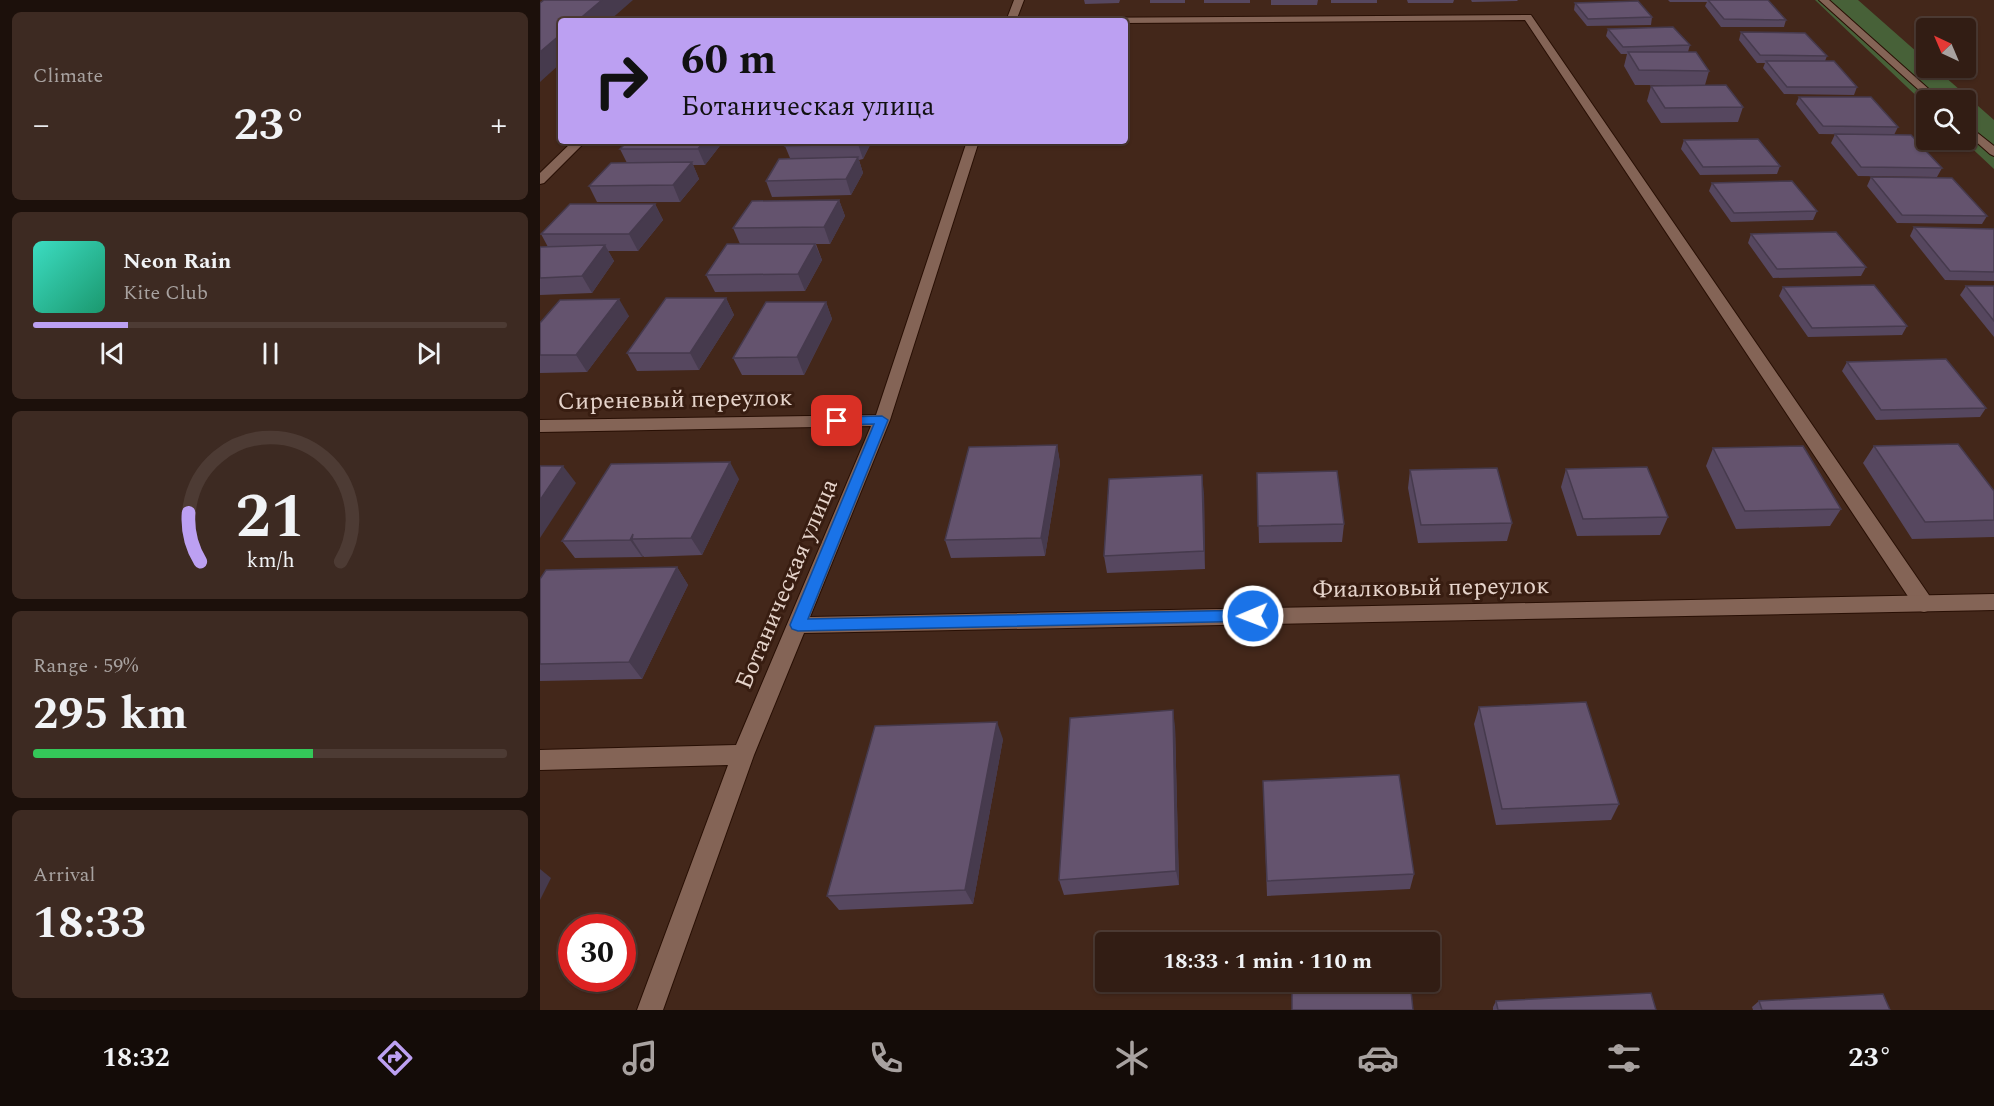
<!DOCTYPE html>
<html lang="en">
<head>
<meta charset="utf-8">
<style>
	body { margin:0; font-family:Spectral,serif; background:#3d2a22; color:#f1f3f6; height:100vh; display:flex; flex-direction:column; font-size:22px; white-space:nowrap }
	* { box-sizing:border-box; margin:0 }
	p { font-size:20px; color:#a8a2a0 }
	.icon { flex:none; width:33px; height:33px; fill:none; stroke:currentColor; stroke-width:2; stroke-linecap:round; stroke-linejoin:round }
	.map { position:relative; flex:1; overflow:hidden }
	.side { display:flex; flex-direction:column; gap:12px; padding:12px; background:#1c100b; width:540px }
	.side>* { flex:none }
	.guide { position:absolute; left:18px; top:18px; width:570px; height:126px; border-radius:6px; box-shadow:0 2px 4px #0004,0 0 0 2px #4d3b34; background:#bca0f2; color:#111; overflow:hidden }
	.needle { width:39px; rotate:316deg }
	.controls { position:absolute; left:1376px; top:18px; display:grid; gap:12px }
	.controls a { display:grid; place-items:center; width:60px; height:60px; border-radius:6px; background:#321d14; box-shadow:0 2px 4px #0004,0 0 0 2px #4d3b34; font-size:30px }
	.speed { position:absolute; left:18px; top:914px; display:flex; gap:12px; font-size:30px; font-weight:700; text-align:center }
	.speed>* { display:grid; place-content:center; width:78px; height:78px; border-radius:50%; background:#321d14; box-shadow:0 2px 4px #0004,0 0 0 2px #4d3b34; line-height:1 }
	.speed .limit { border:9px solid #d22; background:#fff; color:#111 }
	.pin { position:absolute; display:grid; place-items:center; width:51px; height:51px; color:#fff; margin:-26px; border-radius:12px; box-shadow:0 3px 9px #0006 }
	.me { position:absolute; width:66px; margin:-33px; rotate:269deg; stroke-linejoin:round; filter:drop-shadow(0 0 4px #0008) }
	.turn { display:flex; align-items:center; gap:21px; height:126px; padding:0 24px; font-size:27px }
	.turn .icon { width:78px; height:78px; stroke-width:2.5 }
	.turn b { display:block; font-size:42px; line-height:51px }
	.big { font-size:45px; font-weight:700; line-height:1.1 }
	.side .widget { flex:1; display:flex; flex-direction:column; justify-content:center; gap:9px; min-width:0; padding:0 21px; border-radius:9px; background:#3d2a22 }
	.side .dial { align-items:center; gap:0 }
	.dial svg { height:156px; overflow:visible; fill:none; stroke:#4d3b34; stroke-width:7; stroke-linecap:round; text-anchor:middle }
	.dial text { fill:#f1f3f6; stroke:none }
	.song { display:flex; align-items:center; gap:18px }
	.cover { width:72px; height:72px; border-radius:9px; background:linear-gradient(135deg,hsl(170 70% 55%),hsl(160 70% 35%)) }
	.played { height:6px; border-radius:3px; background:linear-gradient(90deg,#bca0f2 20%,#4d3b34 20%) }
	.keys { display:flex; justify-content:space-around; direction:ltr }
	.heat { display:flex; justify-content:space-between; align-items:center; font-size:33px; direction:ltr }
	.charge { height:9px; border-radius:4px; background:linear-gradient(90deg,#34c759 59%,#4d3b34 0) }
	.trip { position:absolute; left:555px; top:932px; width:345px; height:60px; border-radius:6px; background:#321d14; box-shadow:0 2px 4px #0004,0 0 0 2px #4d3b34; font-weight:700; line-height:60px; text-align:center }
	.menu { display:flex; height:96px; justify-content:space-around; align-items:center; background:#140c08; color:#a8a2a0 }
	.menu .icon { width:42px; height:42px }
	.menu .selected { color:#bca0f2 }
	.menu b { font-size:27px; color:#f1f3f6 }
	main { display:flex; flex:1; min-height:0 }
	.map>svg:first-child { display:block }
	.green { fill:#476138 }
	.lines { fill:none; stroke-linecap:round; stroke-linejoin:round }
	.lane-casing { stroke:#280f04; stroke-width:2 }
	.street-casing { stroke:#280f04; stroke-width:2 }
	.lane { fill:#846456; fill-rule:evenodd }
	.street { fill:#846456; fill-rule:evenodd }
	.wall { fill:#56475f }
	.shaded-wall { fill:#463a4d }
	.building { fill:#64536e; stroke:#463a4d; stroke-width:1.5 }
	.route { fill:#1a73e8; stroke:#114b97; stroke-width:1.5 }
	.labels { text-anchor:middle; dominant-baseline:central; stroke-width:6; stroke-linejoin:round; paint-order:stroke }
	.street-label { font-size:24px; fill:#e6d4cb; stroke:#381d11 }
</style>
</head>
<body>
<main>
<section class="side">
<div class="widget"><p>Climate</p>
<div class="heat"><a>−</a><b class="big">23°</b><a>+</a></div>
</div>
<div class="widget">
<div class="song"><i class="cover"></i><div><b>Neon Rain</b><p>Kite Club</p></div></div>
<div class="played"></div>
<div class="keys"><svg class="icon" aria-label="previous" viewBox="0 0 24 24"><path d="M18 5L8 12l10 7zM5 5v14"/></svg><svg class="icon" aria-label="pause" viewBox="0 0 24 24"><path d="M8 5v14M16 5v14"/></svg><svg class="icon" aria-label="next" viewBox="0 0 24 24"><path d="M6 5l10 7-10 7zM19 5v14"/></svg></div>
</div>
<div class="widget dial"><svg viewBox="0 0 100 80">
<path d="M14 69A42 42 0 1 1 86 69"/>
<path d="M14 69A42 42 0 0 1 8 44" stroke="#bca0f2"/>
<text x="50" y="56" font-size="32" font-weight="700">21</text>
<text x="50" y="72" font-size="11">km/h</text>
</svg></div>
<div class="widget"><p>Range · 59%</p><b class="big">295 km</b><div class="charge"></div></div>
<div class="widget"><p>Arrival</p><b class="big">18:33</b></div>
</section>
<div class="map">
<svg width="1454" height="1010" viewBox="0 0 1454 1010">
	<rect width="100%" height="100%" fill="#43271a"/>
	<path class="green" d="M1275,0H1318L1386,60V68H1395L1454,120V169L1423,140H1425V100H1386V105Z"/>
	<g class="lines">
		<g class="lane-casing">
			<path id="lane" d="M991,15L1391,598L1394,604L1391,610L1384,612L1377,610L985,20L585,23V21H513L518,18Z"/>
		</g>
		<g class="street-casing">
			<path id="street" d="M474,0H484L476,21H466Z
				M1279,0H1289L1401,100H1390Z
				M1425,123L1454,146V156L1450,154L1425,132Z
				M33,141H46L4,183L0,184V173Z
				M427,141H439L350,420L270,617L1454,594V610L264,633L214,755L123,1010H97L188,765L0,770V750L196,745L331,426L0,432V420L336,415Z"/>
		</g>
		<use href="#lane" class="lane"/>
		<use href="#street" class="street"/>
	</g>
	<path class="wall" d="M544,0H580L579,3L545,4Z
		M610,0H645V3H610Z
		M664,0H710V3H664Z
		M731,0H778L777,5H731Z
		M791,0H837V3H791Z
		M867,0H914L913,3H868Z
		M931,0H978L977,1L932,2Z
		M1128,0H1228L1246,20L1244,27H1181L1165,6L1167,2H1130Z
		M1035,3L1112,17L1111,25L1047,26L1034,10Z
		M1068,29L1150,45L1148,52L1169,71L1165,85L1203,107L1198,122L1121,123L1107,101L1111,86L1157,85H1095L1084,66L1087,54H1081L1066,36Z
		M1201,32L1287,56L1285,61L1317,87L1314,95L1244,94L1223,68L1225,63H1217L1199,40Z
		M1259,97L1358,127L1354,135L1279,134L1256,104Z
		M1295,134L1402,168L1397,177L1318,176L1291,143Z
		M1144,140L1240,166L1237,174L1160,175L1141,149Z
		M88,141H181L182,143L165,165H153L159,179L140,202H57L49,186L87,163L80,149Z
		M248,141H332L323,159L319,160L323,173L311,195L232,197L226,181L250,158L245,146Z
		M1331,177L1447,216L1442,224L1357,223L1327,186Z
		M1172,183L1277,211L1273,220L1191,222L1169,191Z
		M299,200L305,216L290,244H276L282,260L265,291L175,292L166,275L200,244L193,228Z
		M115,204L123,220L98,251H68L74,261L52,293L0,295V247H8L1,234Z
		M1374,227L1454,229V281L1405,280L1370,236Z
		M1211,234L1326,267L1321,276L1233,278L1208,243Z
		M1426,286H1454V337L1420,295Z
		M1243,287L1367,326L1362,335L1268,337L1239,296Z
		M186,298L194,315L159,370L97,371L87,353Z
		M286,302L292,319L264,375H202L193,358Z
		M89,316L47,372L0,373V323Z
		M1307,362L1446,408L1440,417L1336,420L1302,371Z
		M517,445L520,463L505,556L411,558L405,540Z
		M1334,446L1454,491V537L1372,539L1323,463Z
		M1173,448L1301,509L1290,526L1196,529L1166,466Z
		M1026,469L1128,517L1120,535L1037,536L1021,487Z
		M870,470L972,523L967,541L878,543L868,488Z
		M717,473L804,524L802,542L719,543Z
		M199,479L162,555L104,557L103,556L102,557L35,558L22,541Z
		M664,493L665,569L567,573L564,556Z
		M137,567L148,585L102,679L0,681V579Z
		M939,707L1079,804L1071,820L956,825L934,724Z
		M635,726L639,885L524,895L519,880Z
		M463,739L433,904L299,910L287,896Z
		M723,781L874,874L870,889L727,896Z
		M956,1001L1116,1010H953V1007Z
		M1219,1001L1350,1010H1213L1212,1007Z"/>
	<path class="shaded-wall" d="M62,0H93L69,21H37Z
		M21,34V63L0,82V52Z
		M164,141H181L182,143L165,165L158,149Z
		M320,141H332L323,159L318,144Z
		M318,157L323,173L311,195L306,179Z
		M152,162L159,179L140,202L133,185Z
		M299,200L305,216L290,244L284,227Z
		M115,204L123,220L98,251L89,234Z
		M275,244L282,260L265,291L258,274Z
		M65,245L74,261L52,293L42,276Z
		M186,298L194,315L159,370L150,353Z
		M79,299L89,316L47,372L36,355Z
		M286,302L292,319L264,375L257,357Z
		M517,445L520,463L505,556L501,538Z
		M190,462L199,479L162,555L151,538Z
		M23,466L36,483L0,538V500Z
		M662,475L664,493L665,569L664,551Z
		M93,534L92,539L103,556L102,557L90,540Z
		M137,567L148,585L102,679L89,662Z
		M633,710L635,726L639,885L636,871Z
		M457,722L463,739L433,904L425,890Z
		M0,869L11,878L0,900Z"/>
	<path class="building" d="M4,0H62L37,21H21V34L0,52V3Z
		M1168,0H1228L1246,20L1184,19Z
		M1098,1L1112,17L1048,19L1035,3Z
		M1133,27L1150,45L1083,47L1068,29Z
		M1201,32L1265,33L1287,56L1220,55Z
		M1088,52H1156L1169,71L1099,70Z
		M1226,61H1294L1317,87H1247Z
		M1186,85L1203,107L1125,108L1111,86Z
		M1259,97H1331L1358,127L1283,126Z
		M1295,134L1371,135L1402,168L1321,167Z
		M1218,139L1240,166L1163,167L1144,140Z
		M88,141H164L158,149H80Z
		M248,141H320L318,144L245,146Z
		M318,157L306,179L226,181L239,159Z
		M152,162L133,185L49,186L71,163Z
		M1331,177L1412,178L1447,216L1362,215Z
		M1252,181L1277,211L1194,213L1172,183Z
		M299,200L284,227L193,228L212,201Z
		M30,204H115L89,234H1Z
		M1374,227L1454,229V272L1410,271Z
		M1296,232L1326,267L1237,269L1211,234Z
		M187,244H275L258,274L166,275Z
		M65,245L42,276L0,278V247Z
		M1334,285L1367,326L1272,328L1243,287Z
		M1426,286H1454V321Z
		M126,298H186L150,353H87Z
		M79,299L36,355H0V323L20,300Z
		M226,302H286L257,357L193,358Z
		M1406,359L1446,408L1341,410L1307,362Z
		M1418,444L1454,491V520L1385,522L1334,446Z
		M517,445L501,538L405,540L429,447Z
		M1263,446L1301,509L1205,511L1173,448Z
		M190,462L151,538L92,539L93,534L90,540L22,541L71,464Z
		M0,466H23L0,500Z
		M1107,467L1128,517L1043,519L1026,469Z
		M957,468L972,523L881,525L870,470Z
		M797,471L804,524L718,526L717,473Z
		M662,475L664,551L564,556L569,479Z
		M137,567L89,662L0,664V579L6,570Z
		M1046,702L1079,804L962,809L939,707Z
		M633,710L636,871L519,880L530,718Z
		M457,722L425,890L287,896L335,726Z
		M859,775L874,874L727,881L723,781Z
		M752,936L866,937L867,942H752Z
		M752,981H870L873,1010H752Z
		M1111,993L1116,1010H958L956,1001Z
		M1343,994L1350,1010H1222L1219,1001Z"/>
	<path class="route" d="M342,416L348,420L268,619L713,610L718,612L721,616L718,621L258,631L252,629L250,625L334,424L297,425L290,421L297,417Z"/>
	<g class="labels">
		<g class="street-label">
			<text transform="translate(135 400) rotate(-1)">Сиреневый переулок</text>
			<text transform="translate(247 584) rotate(-67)">Ботаническая улица</text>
			<text transform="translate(891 588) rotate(-1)">Фиалковый переулок</text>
		</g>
	</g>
</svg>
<div class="controls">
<a><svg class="needle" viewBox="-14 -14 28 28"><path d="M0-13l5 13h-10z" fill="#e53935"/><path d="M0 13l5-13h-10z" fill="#a8a2a0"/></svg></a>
<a><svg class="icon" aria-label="search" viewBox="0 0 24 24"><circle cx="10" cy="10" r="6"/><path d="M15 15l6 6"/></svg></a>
</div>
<div class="speed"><div class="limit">30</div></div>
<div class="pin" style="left:297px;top:421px;background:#d93025"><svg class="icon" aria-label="arrive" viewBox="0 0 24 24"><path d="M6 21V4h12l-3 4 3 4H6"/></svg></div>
<svg class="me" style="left:713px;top:616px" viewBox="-20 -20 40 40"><circle r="17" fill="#1a73e8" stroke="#fff" stroke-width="3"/><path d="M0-11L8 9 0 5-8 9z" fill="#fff"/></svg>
<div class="trip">18:33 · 1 min · 110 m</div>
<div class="guide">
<div class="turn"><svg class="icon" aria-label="right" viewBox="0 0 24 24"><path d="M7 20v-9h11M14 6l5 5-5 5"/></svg><div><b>60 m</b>Ботаническая улица</div></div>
</div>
</div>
</main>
<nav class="menu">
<b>18:32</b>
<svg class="icon selected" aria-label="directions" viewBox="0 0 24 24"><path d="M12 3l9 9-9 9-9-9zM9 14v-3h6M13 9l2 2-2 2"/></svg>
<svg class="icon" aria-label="music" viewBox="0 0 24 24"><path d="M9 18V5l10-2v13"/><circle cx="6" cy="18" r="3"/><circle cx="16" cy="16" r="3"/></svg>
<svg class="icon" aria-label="phone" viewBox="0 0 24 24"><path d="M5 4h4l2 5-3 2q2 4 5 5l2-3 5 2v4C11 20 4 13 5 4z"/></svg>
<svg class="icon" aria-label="climate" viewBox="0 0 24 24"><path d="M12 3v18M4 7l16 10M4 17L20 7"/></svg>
<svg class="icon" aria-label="car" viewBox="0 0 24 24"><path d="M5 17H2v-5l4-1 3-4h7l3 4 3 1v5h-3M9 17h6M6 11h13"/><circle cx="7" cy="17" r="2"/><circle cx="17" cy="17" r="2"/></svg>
<svg class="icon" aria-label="filters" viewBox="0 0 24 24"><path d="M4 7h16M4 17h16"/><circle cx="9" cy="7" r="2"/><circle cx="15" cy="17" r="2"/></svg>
<b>23°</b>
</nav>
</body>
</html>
